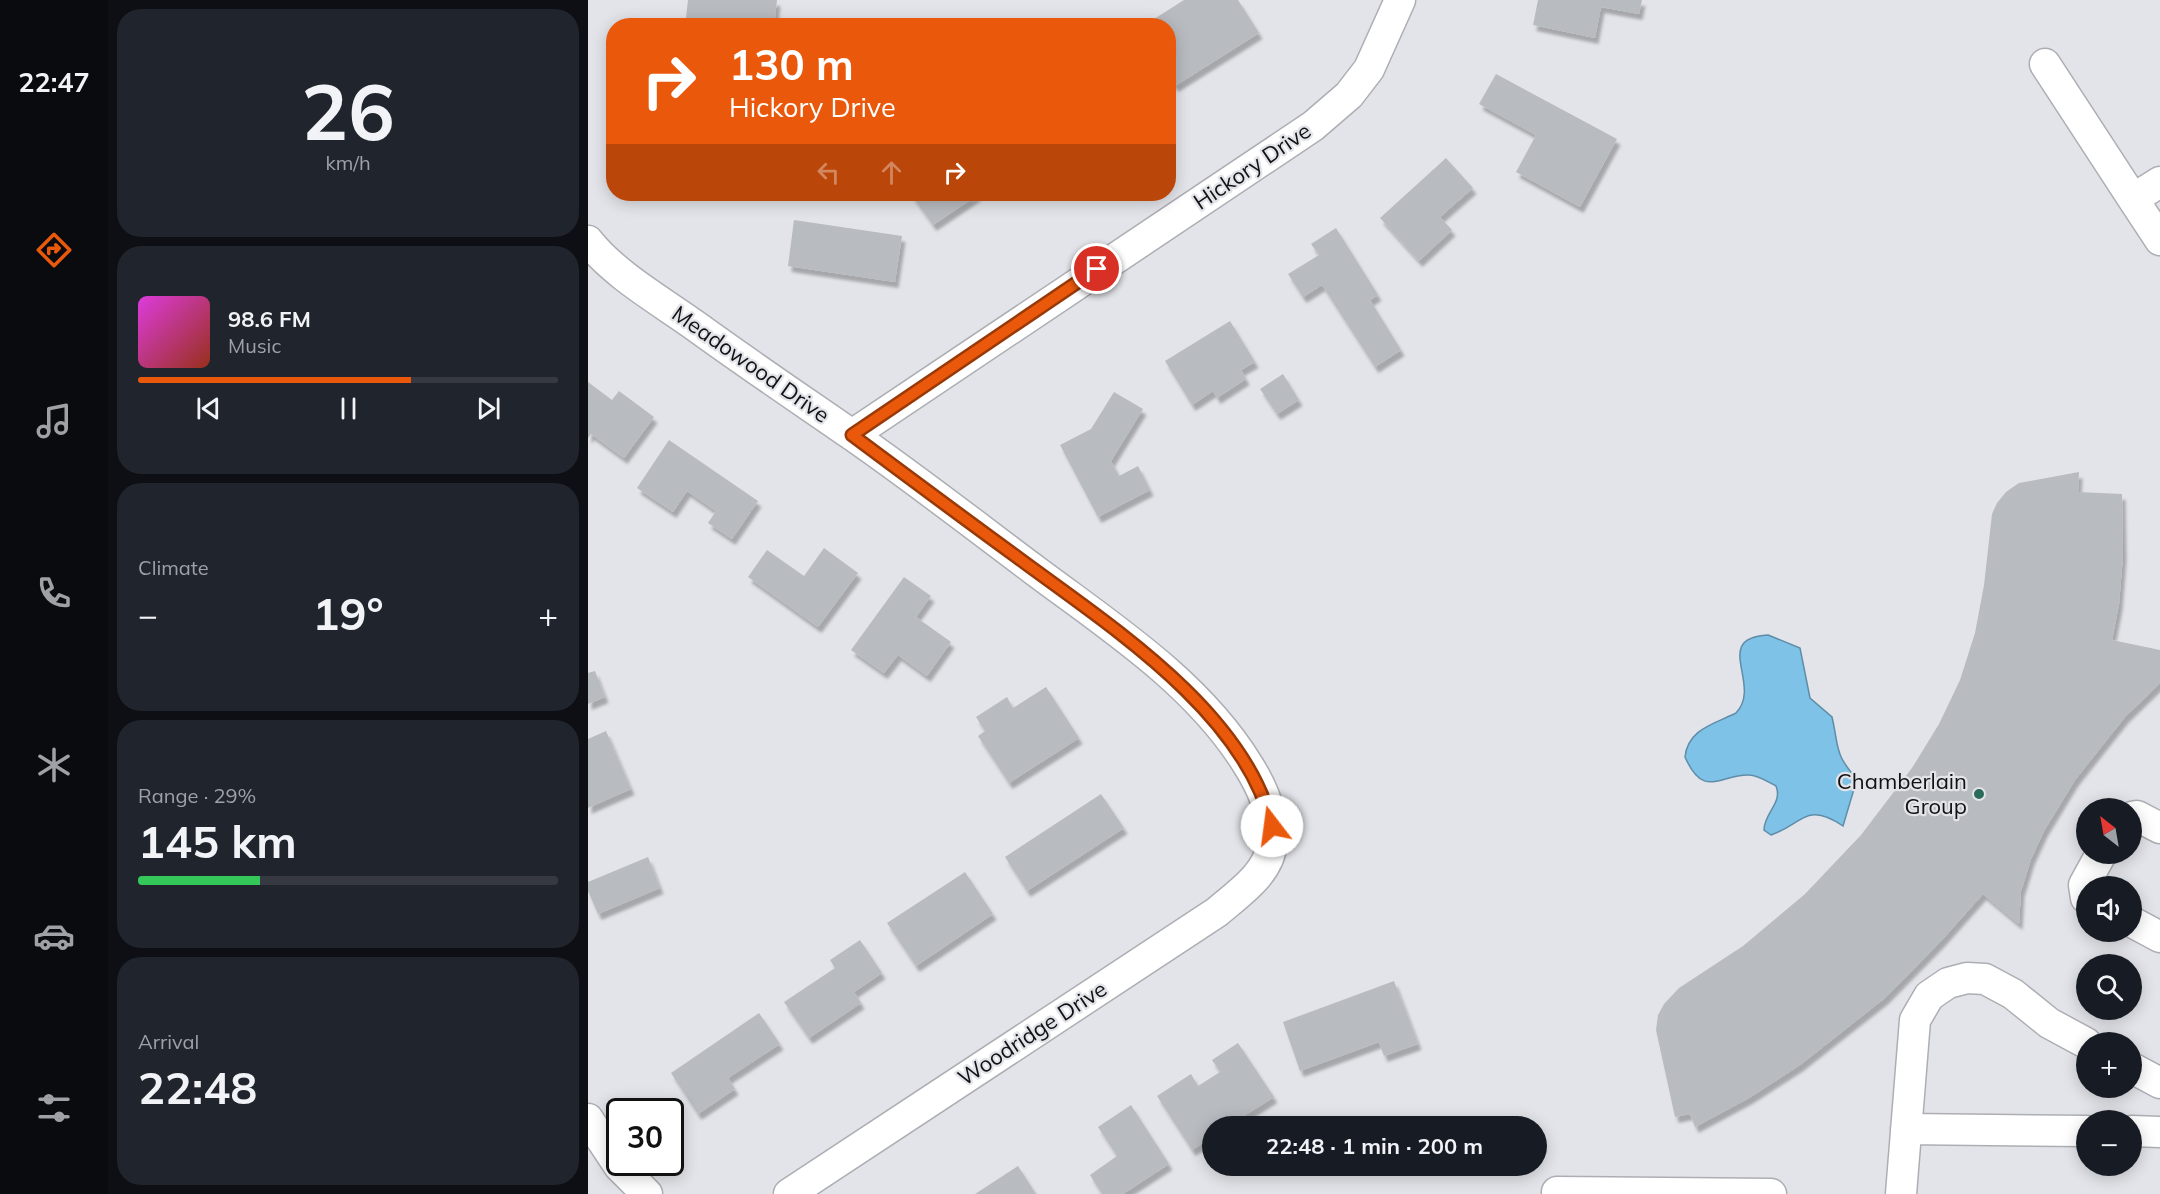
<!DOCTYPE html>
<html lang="en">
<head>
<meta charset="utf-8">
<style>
	body { margin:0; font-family:Mulish,sans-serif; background:#20242c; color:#f1f3f6; height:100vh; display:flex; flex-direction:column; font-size:22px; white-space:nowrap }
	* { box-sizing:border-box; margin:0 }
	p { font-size:20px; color:#9ea1a6 }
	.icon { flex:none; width:33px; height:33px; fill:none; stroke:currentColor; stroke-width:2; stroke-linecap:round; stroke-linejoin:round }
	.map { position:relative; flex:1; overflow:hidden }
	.side { display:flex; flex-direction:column; gap:9px; padding:9px; background:#0d0f14; width:480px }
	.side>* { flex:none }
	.guide { position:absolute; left:18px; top:18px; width:570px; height:183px; border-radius:24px; box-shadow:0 3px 15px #0003; background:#ea580c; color:#fff; overflow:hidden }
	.needle { width:39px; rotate:329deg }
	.fabs { position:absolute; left:1488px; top:798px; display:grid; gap:12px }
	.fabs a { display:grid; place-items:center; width:66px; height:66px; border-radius:50%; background:#171b24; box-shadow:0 3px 15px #0003; font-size:30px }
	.speed { position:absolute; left:18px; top:1098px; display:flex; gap:12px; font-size:30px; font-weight:700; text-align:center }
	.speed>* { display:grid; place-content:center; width:78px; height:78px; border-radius:50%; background:#171b24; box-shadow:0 3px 15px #0003; line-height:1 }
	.speed .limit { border:3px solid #111; border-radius:9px; background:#fff; color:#111 }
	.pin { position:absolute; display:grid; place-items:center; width:51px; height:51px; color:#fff; margin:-26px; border:3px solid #fff; border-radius:50%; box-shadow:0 2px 6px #0007 }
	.me { position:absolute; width:66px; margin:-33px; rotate:345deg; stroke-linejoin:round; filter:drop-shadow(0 0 4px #0008) }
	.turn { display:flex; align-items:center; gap:21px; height:126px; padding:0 24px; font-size:27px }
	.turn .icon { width:78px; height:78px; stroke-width:2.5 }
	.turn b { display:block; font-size:42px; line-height:51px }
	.lanes { display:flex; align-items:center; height:57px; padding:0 24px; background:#0003; justify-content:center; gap:30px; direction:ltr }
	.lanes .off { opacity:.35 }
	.big { font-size:45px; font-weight:700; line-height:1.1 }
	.side .card { flex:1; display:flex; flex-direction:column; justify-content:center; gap:9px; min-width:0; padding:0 21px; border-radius:24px; background:#20242c }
	.side .dial { align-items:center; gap:0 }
	.dial b { font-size:78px; line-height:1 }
	.song { display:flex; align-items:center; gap:18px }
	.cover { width:72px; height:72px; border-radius:9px; background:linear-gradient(135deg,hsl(300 70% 55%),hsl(10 70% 35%)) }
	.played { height:6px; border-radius:3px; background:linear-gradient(90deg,#ea580c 65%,#363941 65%) }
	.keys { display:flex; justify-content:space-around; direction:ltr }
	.heat { display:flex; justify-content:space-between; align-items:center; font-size:33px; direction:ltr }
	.charge { height:9px; border-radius:4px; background:linear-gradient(90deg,#34c759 29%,#363941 0) }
	.trip { position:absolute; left:614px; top:1116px; width:345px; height:60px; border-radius:30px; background:#171b24; box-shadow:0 3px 15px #0003; font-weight:700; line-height:60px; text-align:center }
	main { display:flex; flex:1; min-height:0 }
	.tabs { display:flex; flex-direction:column; width:108px; justify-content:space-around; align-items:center; background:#090b0e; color:#9ea1a6 }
	.tabs .icon { width:42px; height:42px }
	.tabs .active { color:#ea580c }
	.tabs b { font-size:27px; color:#f1f3f6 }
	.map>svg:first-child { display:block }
	.water { fill:#7fc2e7; stroke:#5e8da8; stroke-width:1.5 }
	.building { fill:#b8bbbf; filter:url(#shadow) }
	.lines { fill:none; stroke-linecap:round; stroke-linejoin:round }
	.minor-casing { stroke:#adaeb3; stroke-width:33 }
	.minor { stroke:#fff; stroke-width:30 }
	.route-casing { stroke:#983908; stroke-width:15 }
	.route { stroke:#ea580c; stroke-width:10 }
	.poi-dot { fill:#2b6b59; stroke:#e3e4e9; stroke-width:2 }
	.labels { text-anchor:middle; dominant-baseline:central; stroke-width:4.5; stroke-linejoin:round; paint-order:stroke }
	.street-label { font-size:22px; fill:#121214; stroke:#e3e4e9 }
	.poi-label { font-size:22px; fill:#121214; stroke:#e3e4e9; text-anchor:end }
</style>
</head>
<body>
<main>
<nav class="tabs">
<b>22:47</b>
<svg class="icon active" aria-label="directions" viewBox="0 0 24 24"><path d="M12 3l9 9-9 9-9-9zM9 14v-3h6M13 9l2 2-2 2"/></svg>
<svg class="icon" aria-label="music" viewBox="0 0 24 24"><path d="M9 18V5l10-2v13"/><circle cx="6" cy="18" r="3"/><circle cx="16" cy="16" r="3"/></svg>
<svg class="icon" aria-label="phone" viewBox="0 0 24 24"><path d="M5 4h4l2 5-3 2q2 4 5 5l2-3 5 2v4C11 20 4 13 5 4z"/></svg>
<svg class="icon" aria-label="climate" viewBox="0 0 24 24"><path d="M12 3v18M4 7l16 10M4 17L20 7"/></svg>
<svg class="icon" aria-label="car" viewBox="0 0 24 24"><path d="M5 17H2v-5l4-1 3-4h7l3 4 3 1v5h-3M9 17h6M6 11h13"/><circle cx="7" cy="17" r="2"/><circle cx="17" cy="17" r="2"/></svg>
<svg class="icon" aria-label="filters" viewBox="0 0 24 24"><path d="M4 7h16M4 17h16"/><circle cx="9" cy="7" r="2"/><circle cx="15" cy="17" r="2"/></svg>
</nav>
<section class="side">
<div class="card dial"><b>26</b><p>km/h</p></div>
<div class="card">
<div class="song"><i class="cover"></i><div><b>98.6 FM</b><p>Music</p></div></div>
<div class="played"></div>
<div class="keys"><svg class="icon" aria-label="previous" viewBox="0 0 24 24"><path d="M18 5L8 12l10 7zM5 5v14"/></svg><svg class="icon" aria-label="pause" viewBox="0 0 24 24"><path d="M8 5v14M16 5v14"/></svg><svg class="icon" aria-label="next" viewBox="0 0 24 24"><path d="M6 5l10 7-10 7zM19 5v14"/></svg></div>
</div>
<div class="card"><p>Climate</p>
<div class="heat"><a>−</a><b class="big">19°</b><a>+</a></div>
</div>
<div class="card"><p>Range · 29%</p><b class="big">145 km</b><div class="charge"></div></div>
<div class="card"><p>Arrival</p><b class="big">22:48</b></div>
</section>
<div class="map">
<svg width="1572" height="1194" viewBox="0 0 1572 1194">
	<defs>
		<filter id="shadow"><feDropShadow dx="3.5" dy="6" stdDeviation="1.5" flood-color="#0004"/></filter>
	</defs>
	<rect width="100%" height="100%" fill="#e3e4e9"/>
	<path class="water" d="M1180,635L1212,648L1222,698L1244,717C1251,747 1246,754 1269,779L1255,826C1218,801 1215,824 1183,835L1176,830C1176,813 1195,803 1188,786C1180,782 1170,775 1161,775C1132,774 1116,800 1097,757C1100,729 1126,724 1148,713C1175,685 1123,638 1180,635Z"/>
	<path class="building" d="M100,0H189L186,26H97Z
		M596,0H650L671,33L587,86L580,76V26H555Z
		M950,0H1054L1051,14L1013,7L1007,38L945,25Z
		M908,74L1029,139L992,207L928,172L948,135L891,104Z
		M858,158L885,188L852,217L864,230L831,261L792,218Z
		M323,194H391L345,225Z
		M206,220L314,236L307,282L200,266Z
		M748,228L790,295L782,300L813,350L787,367L734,285L715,297L700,274L731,255L723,244Z
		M642,321L667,362L653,370L658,379L629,398L625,391L604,405L577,361Z
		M695,374L711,400L689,414L672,389Z
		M0,382L24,400L31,391L66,417L36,458L3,434L0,438Z
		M526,392L555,409L523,461L531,476L550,466L562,490L510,517L472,445L503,429Z
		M81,440L170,501L144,539L120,523L128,511L99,491L85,512L49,488Z
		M1491,472L1490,492L1534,494L1535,555L1531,604L1524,640L1572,650V683L1537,717L1487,780L1456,831L1443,859L1433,891L1431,924L1395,894L1353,941L1297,998L1212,1065L1161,1098L1107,1127L1102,1114L1087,1117L1068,1030L1070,1015L1076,1004L1091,988L1155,946L1217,894L1273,835L1324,768L1351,724L1372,680L1387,633L1396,585L1404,514L1409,503L1418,492L1431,483Z
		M236,548L270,573L230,627L160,577L179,550L216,576Z
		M316,577L343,596L328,617L363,642L339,676L310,655L296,673L263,650Z
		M7,671L17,697L0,704V673Z
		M458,687L491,738L421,783L390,736L397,731L388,717L419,697L425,708Z
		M18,731L43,789L0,808V739Z
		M513,794L536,828L439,891L417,857Z
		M60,857L72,888L10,914L0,891V882Z
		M377,872L405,914L328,966L299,923Z
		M272,940L294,973L266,992L273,1003L221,1038L196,1002L247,968L242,960Z
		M806,981L830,1044L796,1056L791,1042L712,1071L695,1022Z
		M171,1013L192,1044L140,1078L147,1089L110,1114L83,1073Z
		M650,1043L686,1097L640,1126H624V1137L604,1150L569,1096L603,1074L610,1086L632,1072L624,1060Z
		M543,1105L581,1164L535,1194H514L502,1175L529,1156L510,1127Z
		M430,1166L448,1194H387Z"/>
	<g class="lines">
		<g class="minor-casing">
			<path id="minor" d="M1457,64L1545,199
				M1572,182L1545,199L1572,240
				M0,241C28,276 73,301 109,327C160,364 212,399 264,435C326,478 385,524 445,569C521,626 609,682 660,765C674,787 686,815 684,842C682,873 651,893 629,912L201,1194
				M264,435L725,126L761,95L781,69L812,0
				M1544,817L1549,816L1572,828
				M1498,898L1496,885L1513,854
				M1544,922L1572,937
				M1544,1068L1572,1083
				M0,1119L31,1166L59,1194
				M1318,1129L1498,1131
				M1544,1131L1572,1132
				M969,1194V1192L1183,1194
				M1313,1194L1327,1020L1341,996L1360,983L1379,978L1397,979L1425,994L1461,1023L1498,1043"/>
		</g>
		<use href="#minor" class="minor"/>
	</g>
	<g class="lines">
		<g class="route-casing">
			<path id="route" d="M509,269L264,435C319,476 374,517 429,557C519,624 657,711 684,826"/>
		</g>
		<use href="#route" class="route"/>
	</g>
	<circle class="poi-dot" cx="1391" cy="794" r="6"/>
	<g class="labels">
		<g class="street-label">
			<text transform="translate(664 166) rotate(-34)">Hickory Drive</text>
			<text transform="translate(163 364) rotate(35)">Meadowood Drive</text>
			<text transform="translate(444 1033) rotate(-33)">Woodridge Drive</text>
		</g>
		<g class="poi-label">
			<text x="1379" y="781">Chamberlain<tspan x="1379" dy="25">Group</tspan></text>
		</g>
	</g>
</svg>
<div class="fabs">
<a><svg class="needle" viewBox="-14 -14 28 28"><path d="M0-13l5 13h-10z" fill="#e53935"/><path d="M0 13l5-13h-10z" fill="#9ea1a6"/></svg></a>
<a><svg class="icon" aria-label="sound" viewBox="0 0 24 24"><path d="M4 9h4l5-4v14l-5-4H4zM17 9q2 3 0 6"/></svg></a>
<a><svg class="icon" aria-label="search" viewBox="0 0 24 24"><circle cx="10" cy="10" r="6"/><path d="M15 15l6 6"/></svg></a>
<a>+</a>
<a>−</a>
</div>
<div class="speed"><div class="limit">30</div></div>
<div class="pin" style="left:509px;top:269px;background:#d93025"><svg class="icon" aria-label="arrive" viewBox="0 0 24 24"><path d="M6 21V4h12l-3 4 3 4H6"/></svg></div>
<svg class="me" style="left:684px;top:826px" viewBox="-20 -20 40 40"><circle r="19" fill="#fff"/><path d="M0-13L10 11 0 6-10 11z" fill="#ea580c"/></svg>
<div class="trip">22:48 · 1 min · 200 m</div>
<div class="guide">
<div class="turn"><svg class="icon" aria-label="right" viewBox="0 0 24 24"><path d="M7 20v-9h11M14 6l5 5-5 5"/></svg><div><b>130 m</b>Hickory Drive</div></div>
<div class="lanes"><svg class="icon off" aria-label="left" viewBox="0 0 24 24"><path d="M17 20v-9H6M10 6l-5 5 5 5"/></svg><svg class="icon off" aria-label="ahead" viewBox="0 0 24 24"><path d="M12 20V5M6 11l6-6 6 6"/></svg><svg class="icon" aria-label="right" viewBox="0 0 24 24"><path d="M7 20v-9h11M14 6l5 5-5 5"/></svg></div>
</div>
</div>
</main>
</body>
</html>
